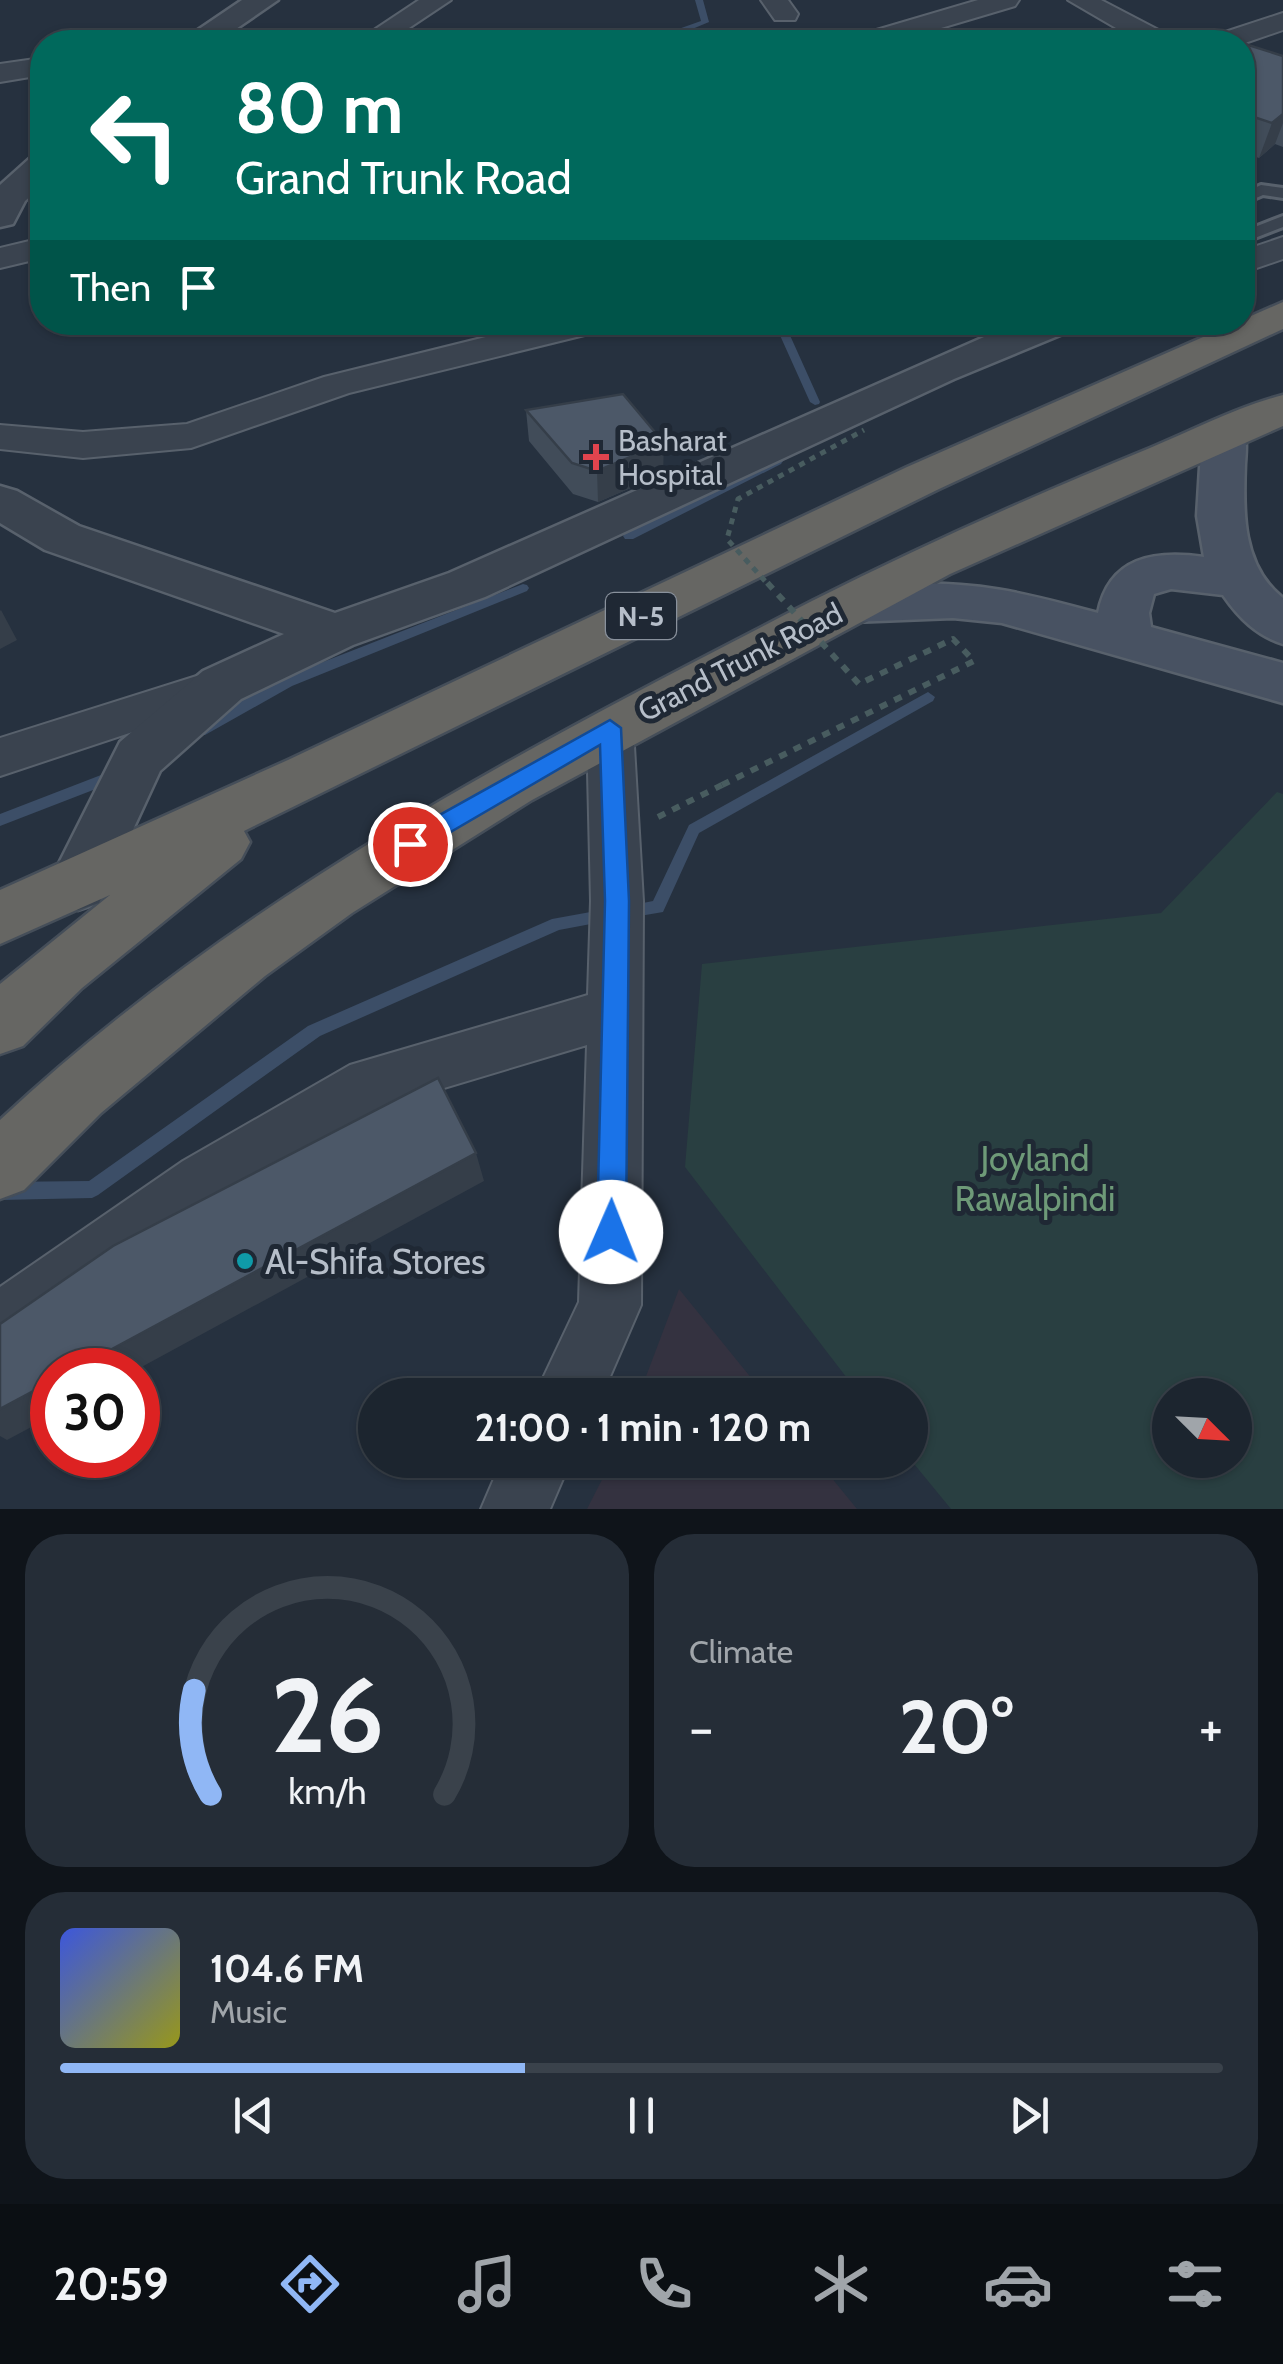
<!DOCTYPE html>
<html lang="en">
<head>
<meta charset="utf-8">
<style>
	body { margin:0; font-family:Cabin,sans-serif; background:#252d37; color:#f1f3f6; height:100vh; display:flex; flex-direction:column; font-size:38px; white-space:nowrap }
	* { box-sizing:border-box; margin:0 }
	p { font-size:32px; color:#a0a5aa }
	.icon { flex:none; width:55px; height:55px; fill:none; stroke:currentColor; stroke-width:2; stroke-linecap:round; stroke-linejoin:round }
	.map { position:relative; height:1509px; overflow:hidden }
	.drawer { display:flex; flex-direction:column; gap:25px; padding:25px; background:#0f141a; flex:1 }
	.drawer>* { flex:none }
	.top-card { position:absolute; left:30px; top:30px; width:1225px; height:305px; border-radius:40px; box-shadow:0 2px 8px #0004,0 0 0 2px #3a424b; background:#00695c; color:#fff; overflow:hidden }
	.needle { width:65px; rotate:114deg }
	.controls { position:absolute; left:1152px; top:1378px; display:grid; gap:20px }
	.controls a { display:grid; place-items:center; width:100px; height:100px; border-radius:50%; background:#1c252f; box-shadow:0 2px 8px #0004,0 0 0 2px #3a424b; font-size:50px }
	.speed { position:absolute; left:30px; top:1348px; display:flex; gap:20px; font-size:50px; font-weight:700; text-align:center }
	.speed>* { display:grid; place-content:center; width:130px; height:130px; border-radius:50%; background:#1c252f; box-shadow:0 2px 8px #0004,0 0 0 2px #3a424b; line-height:1 }
	.speed .limit { border:15px solid #d22; background:#fff; color:#111 }
	.pin { position:absolute; display:grid; place-items:center; width:85px; height:85px; color:#fff; margin:-42px; border:5px solid #fff; border-radius:50%; box-shadow:0 2px 10px #0007 }
	.me { position:absolute; width:110px; margin:-55px; rotate:1deg; stroke-linejoin:round; filter:drop-shadow(0 0 8px #0008) }
	.turn { display:flex; align-items:center; gap:35px; height:210px; padding:0 40px; font-size:45px }
	.turn .icon { width:130px; height:130px; stroke-width:2.5 }
	.turn b { display:block; font-size:70px; line-height:85px }
	.then { display:flex; align-items:center; height:95px; padding:0 40px; background:#0003; gap:20px; font-size:38px }
	.big { font-size:75px; font-weight:700; line-height:1.1 }
	.drawer .tile { flex:1; display:flex; flex-direction:column; justify-content:center; gap:15px; min-width:0; padding:0 35px; border-radius:40px; background:#252d37 }
	.drawer .dial { align-items:center; gap:0 }
	.dial svg { height:260px; overflow:visible; fill:none; stroke:#3a424b; stroke-width:7; stroke-linecap:round; text-anchor:middle }
	.dial text { fill:#f1f3f6; stroke:none }
	.song { display:flex; align-items:center; gap:30px }
	.cover { width:120px; height:120px; border-radius:15px; background:linear-gradient(135deg,hsl(230 70% 55%),hsl(60 70% 35%)) }
	.played { height:10px; border-radius:5px; background:linear-gradient(90deg,#90b7f5 40%,#3a424b 40%) }
	.keys { display:flex; justify-content:space-around; direction:ltr }
	.heat { display:flex; justify-content:space-between; align-items:center; font-size:55px; direction:ltr }
	.drawer .tiles { flex:1; display:grid; gap:25px; grid-template-columns:1fr 1fr }
	.tile:last-child { grid-column:span 2 }
	.trip { position:absolute; left:358px; top:1378px; width:570px; height:100px; border-radius:50px; background:#1c252f; box-shadow:0 2px 8px #0004,0 0 0 2px #3a424b; font-weight:700; line-height:100px; text-align:center }
	.tab-bar { display:flex; height:160px; justify-content:space-around; align-items:center; background:#0b0f13; color:#a0a5aa }
	.tab-bar .icon { width:70px; height:70px }
	.tab-bar .on { color:#90b7f5 }
	.tab-bar b { font-size:45px; color:#f1f3f6 }
	.map>svg:first-child { display:block }
	.medical { fill:#343240 }
	.green { fill:#293f41; fill-rule:evenodd }
	.lines { fill:none; stroke-linecap:round; stroke-linejoin:round }
	.stream { fill:#3c4e67; fill-rule:evenodd }
	.service-casing { stroke:#58616c; stroke-width:6 }
	.minor-casing { stroke:#58616c; stroke-width:4 }
	.tertiary-casing { stroke:#58616c; stroke-width:5 }
	.secondary-casing { stroke:#58616c; stroke-width:5 }
	.trunk-casing { stroke:#454e59; stroke-width:5 }
	.path { stroke:#485c5f; stroke-width:6; stroke-dasharray:8 8; stroke-linecap:butt }
	.service { fill:#3a434f; fill-rule:evenodd }
	.minor { fill:#3a434f; fill-rule:evenodd }
	.tertiary { fill:#3a434f; fill-rule:evenodd }
	.secondary { fill:#485262; fill-rule:evenodd }
	.trunk { fill:#666663; fill-rule:evenodd }
	.path-bridge-far1 { stroke:#485c5f; stroke-width:5; stroke-dasharray:6 6; stroke-linecap:butt }
	.path-bridge { stroke:#485c5f; stroke-width:6; stroke-dasharray:8 8; stroke-linecap:butt }
	.wall { fill:#414c59 }
	.shaded-wall { fill:#353e49 }
	.building { fill:#4c5868; stroke:#353e49; stroke-width:2.5 }
	.route { fill:#1a73e8; stroke:#114b97; stroke-width:2.5 }
	.health-dot { fill:#e0444e; stroke:#1f2834; stroke-width:4 }
	.culture-dot { fill:#0f9aa8; stroke:#1f2834; stroke-width:4 }
	.labels { text-anchor:middle; dominant-baseline:central; stroke-width:10; stroke-linejoin:round; paint-order:stroke }
	.shield { fill:#1f2834; stroke:#89919c; stroke-width:2.5 }
	.shield-label { font-size:28px; font-weight:bold; fill:#b6bec9 }
	.poi-label { font-size:30px; fill:#b6bec9; stroke:#1f2834; text-anchor:start }
	.street-label { font-size:30px; fill:#b6bec9; stroke:#1f2834 }
	.near-park-label { font-size:35px; fill:#6e9a78; stroke:#1f2834 }
	.near-poi-label { font-size:35px; fill:#b6bec9; stroke:#1f2834; text-anchor:start }
</style>
</head>
<body>
<div class="map">
<svg width="1283" height="1509" viewBox="0 0 1283 1509">
	<rect width="100%" height="100%" fill="#26313f"/>
	<path class="medical" d="M679,1289L765,1395H639Z
		M612,1460H817L857,1509H587Z"/>
	<path class="green" d="M1277,792L1283,794V1509H951L910,1459V1395H860L685,1167L702,964L1161,913ZM1170,1395H1235V1460H1170Z"/>
	<g class="lines">
		<path class="stream" d="M695,0H703L709,22L678,35L685,42H677L669,34L670,32L701,21Z
			M774,322H784L820,402L819,404L815,405L810,402Z
			M777,457L783,461L781,464L633,539H625L623,536L625,533Z
			M523,584L527,585L529,588L527,591L292,686L205,735H195L193,731L195,727L282,678Z
			M928,692L935,697L933,701L699,833L663,912L628,918L623,917L620,912L623,907L653,901L689,825Z
			M114,770L119,772L121,776L119,780L0,826V814Z
			M607,909L612,910L615,915L612,920L559,930L320,1036L98,1195L92,1198L0,1200V1182L89,1181L308,1026L552,919Z"/>
		<g class="service-casing">
			<path id="service" d="M1261,185L1283,188V198L1263,195L1242,204V194Z
				M1283,216V227L1242,243V232Z"/>
		</g>
		<g class="minor-casing">
			<path id="minor" d="M419,0H451L388,42H356Z
				M761,0H788L798,14L795,20H775Z
				M978,0H1019L1015,6L894,42H852L856,36Z
				M1068,0H1101L1170,36L1174,42H1140Z
				M1283,13V30L1242,44L1209,42L1213,36Z
				M42,58V75L0,82V64Z
				M1283,237V259L1242,273V251Z
				M42,238V258L0,268V248Z
				M546,322H609L605,330L349,393L191,448L83,458L0,449V425L83,432L187,424L324,377Z
				M222,668L238,673L245,685L238,697L0,776V738Z
				M610,711L627,716L633,729L643,901L641,1305L602,1395H535L579,1302L587,1045L384,1106L225,1203L22,1347L0,1357V1287L183,1161L350,1065L588,995L591,901L587,729L593,716Z
				M502,1460H571L550,1509H481Z"/>
		</g>
		<g class="tertiary-casing">
			<path id="tertiary" d="M242,0H278L217,42H180Z
				M42,156V186L25,201L13,224L0,227V185L29,159Z
				M1018,322H1075L1070,331L954,379L485,597L353,645L241,699L160,771L99,903L78,910L57,903L48,885L120,742L203,671L284,634L45,550L0,523V486L17,491L79,526L335,613L449,573Z"/>
		</g>
		<g class="secondary-casing">
			<path id="secondary" d="M1224,421L1240,425C1248,438 1246,449 1245,464C1243,512 1242,566 1283,598V644C1256,635 1239,618 1223,595L1171,589L1154,594L1149,613L1151,627L1283,663V703L1002,623L953,618L852,622L834,617L827,604L834,591C855,585 875,585 897,584C977,581 1021,592 1098,613C1109,557 1154,550 1204,557L1197,516L1202,435L1208,425Z"/>
		</g>
		<g class="trunk-casing">
			<path id="trunk" d="M1283,302V329L939,489L244,831L250,842L241,859L82,988L23,1046L0,1054V984L110,895L0,944V890L288,760L907,467Z
				M1283,395V426L950,574L532,800L352,913L265,976L101,1113L24,1190L0,1199V1120C238,897 524,749 812,601C923,545 1035,495 1150,448C1193,430 1237,407 1283,395Z"/>
		</g>
		<path class="path" d="M658,817L722,785"/>
		<use href="#service" class="service"/>
		<use href="#minor" class="minor"/>
		<use href="#tertiary" class="tertiary"/>
		<use href="#secondary" class="secondary"/>
		<use href="#trunk" class="trunk"/>
		<path class="path-bridge-far1" d="M765,581L727,539L738,499L864,430"/>
		<path class="path-bridge" d="M722,785L974,661L953,639L859,684L763,578"/>
	</g>
	<path class="wall" d="M1242,43L1283,56V147L1275,144L1259,158L1242,152Z
		M526,410L663,474L598,502L573,494L529,441Z"/>
	<path class="shaded-wall" d="M1283,114V123L1275,144L1259,158L1272,123Z
		M664,443L663,474L598,502L597,471Z
		M1,610L17,640L0,649V611Z
		M476,1153L484,1181L136,1370H73Z
		M52,1381V1416L7,1440L0,1436V1409Z"/>
	<path class="building" d="M1242,43L1283,56V114L1272,123L1242,113Z
		M623,394L664,443L597,471L572,463L526,410Z
		M438,1078L476,1153L73,1370H52V1381L0,1409V1324L113,1246Z"/>
	<path class="route" d="M610,720L621,728L629,901L626,1232L622,1242L611,1246L601,1242L597,1232L605,901L600,745L418,851H402L398,844L402,836Z"/>
	<path class="health-dot" d="M591 442h10v10h10v10h-10v10h-10v-10h-10v-10h10z"/>
	<circle class="culture-dot" cx="245" cy="1261" r="10"/>
	<g class="labels">
		<rect class="shield" x="606" y="593" width="70" height="46" rx="8"/>
		<g class="shield-label">
			<text x="641" y="616">N-5</text>
		</g>
		<g class="poi-label">
			<text x="618" y="440">Basharat<tspan x="618" dy="34">Hospital</tspan></text>
		</g>
		<g class="street-label">
			<text transform="translate(740 662) rotate(-27)">Grand Trunk Road</text>
		</g>
		<g class="near-park-label">
			<text x="1035" y="1158">Joyland<tspan x="1035" dy="40">Rawalpindi</tspan></text>
		</g>
		<g class="near-poi-label">
			<text x="265" y="1261">Al-Shifa Stores</text>
		</g>
	</g>
</svg>
<div class="controls">
<a><svg class="needle" viewBox="-14 -14 28 28"><path d="M0-13l5 13h-10z" fill="#e53935"/><path d="M0 13l5-13h-10z" fill="#a0a5aa"/></svg></a>
</div>
<div class="speed"><div class="limit">30</div></div>
<div class="pin" style="left:410px;top:844px;background:#d93025"><svg class="icon" aria-label="arrive" viewBox="0 0 24 24"><path d="M6 21V4h12l-3 4 3 4H6"/></svg></div>
<svg class="me" style="left:611px;top:1232px" viewBox="-20 -20 40 40"><circle r="19" fill="#fff"/><path d="M0-13L10 11 0 6-10 11z" fill="#1a73e8"/></svg>
<div class="trip">21:00 · 1 min · 120 m</div>
<div class="top-card">
<div class="turn"><svg class="icon" aria-label="left" viewBox="0 0 24 24"><path d="M17 20v-9H6M10 6l-5 5 5 5"/></svg><div><b>80 m</b>Grand Trunk Road</div></div>
<div class="then">Then<svg class="icon" aria-label="arrive" viewBox="0 0 24 24"><path d="M6 21V4h12l-3 4 3 4H6"/></svg></div>
</div>
</div>
<section class="drawer">
<div class="tiles">
<div class="tile dial"><svg viewBox="0 0 100 80">
<path d="M14 69A42 42 0 1 1 86 69"/>
<path d="M14 69A42 42 0 0 1 9 37" stroke="#90b7f5"/>
<text x="50" y="56" font-size="32" font-weight="700">26</text>
<text x="50" y="72" font-size="11">km/h</text>
</svg></div>
<div class="tile"><p>Climate</p>
<div class="heat"><a>−</a><b class="big">20°</b><a>+</a></div>
</div>
<div class="tile">
<div class="song"><i class="cover"></i><div><b>104.6 FM</b><p>Music</p></div></div>
<div class="played"></div>
<div class="keys"><svg class="icon" aria-label="previous" viewBox="0 0 24 24"><path d="M18 5L8 12l10 7zM5 5v14"/></svg><svg class="icon" aria-label="pause" viewBox="0 0 24 24"><path d="M8 5v14M16 5v14"/></svg><svg class="icon" aria-label="next" viewBox="0 0 24 24"><path d="M6 5l10 7-10 7zM19 5v14"/></svg></div>
</div>
</div>
</section>
<nav class="tab-bar">
<b>20:59</b>
<svg class="icon on" aria-label="directions" viewBox="0 0 24 24"><path d="M12 3l9 9-9 9-9-9zM9 14v-3h6M13 9l2 2-2 2"/></svg>
<svg class="icon" aria-label="music" viewBox="0 0 24 24"><path d="M9 18V5l10-2v13"/><circle cx="6" cy="18" r="3"/><circle cx="16" cy="16" r="3"/></svg>
<svg class="icon" aria-label="phone" viewBox="0 0 24 24"><path d="M5 4h4l2 5-3 2q2 4 5 5l2-3 5 2v4C11 20 4 13 5 4z"/></svg>
<svg class="icon" aria-label="climate" viewBox="0 0 24 24"><path d="M12 3v18M4 7l16 10M4 17L20 7"/></svg>
<svg class="icon" aria-label="car" viewBox="0 0 24 24"><path d="M5 17H2v-5l4-1 3-4h7l3 4 3 1v5h-3M9 17h6M6 11h13"/><circle cx="7" cy="17" r="2"/><circle cx="17" cy="17" r="2"/></svg>
<svg class="icon" aria-label="filters" viewBox="0 0 24 24"><path d="M4 7h16M4 17h16"/><circle cx="9" cy="7" r="2"/><circle cx="15" cy="17" r="2"/></svg>
</nav>
</body>
</html>
